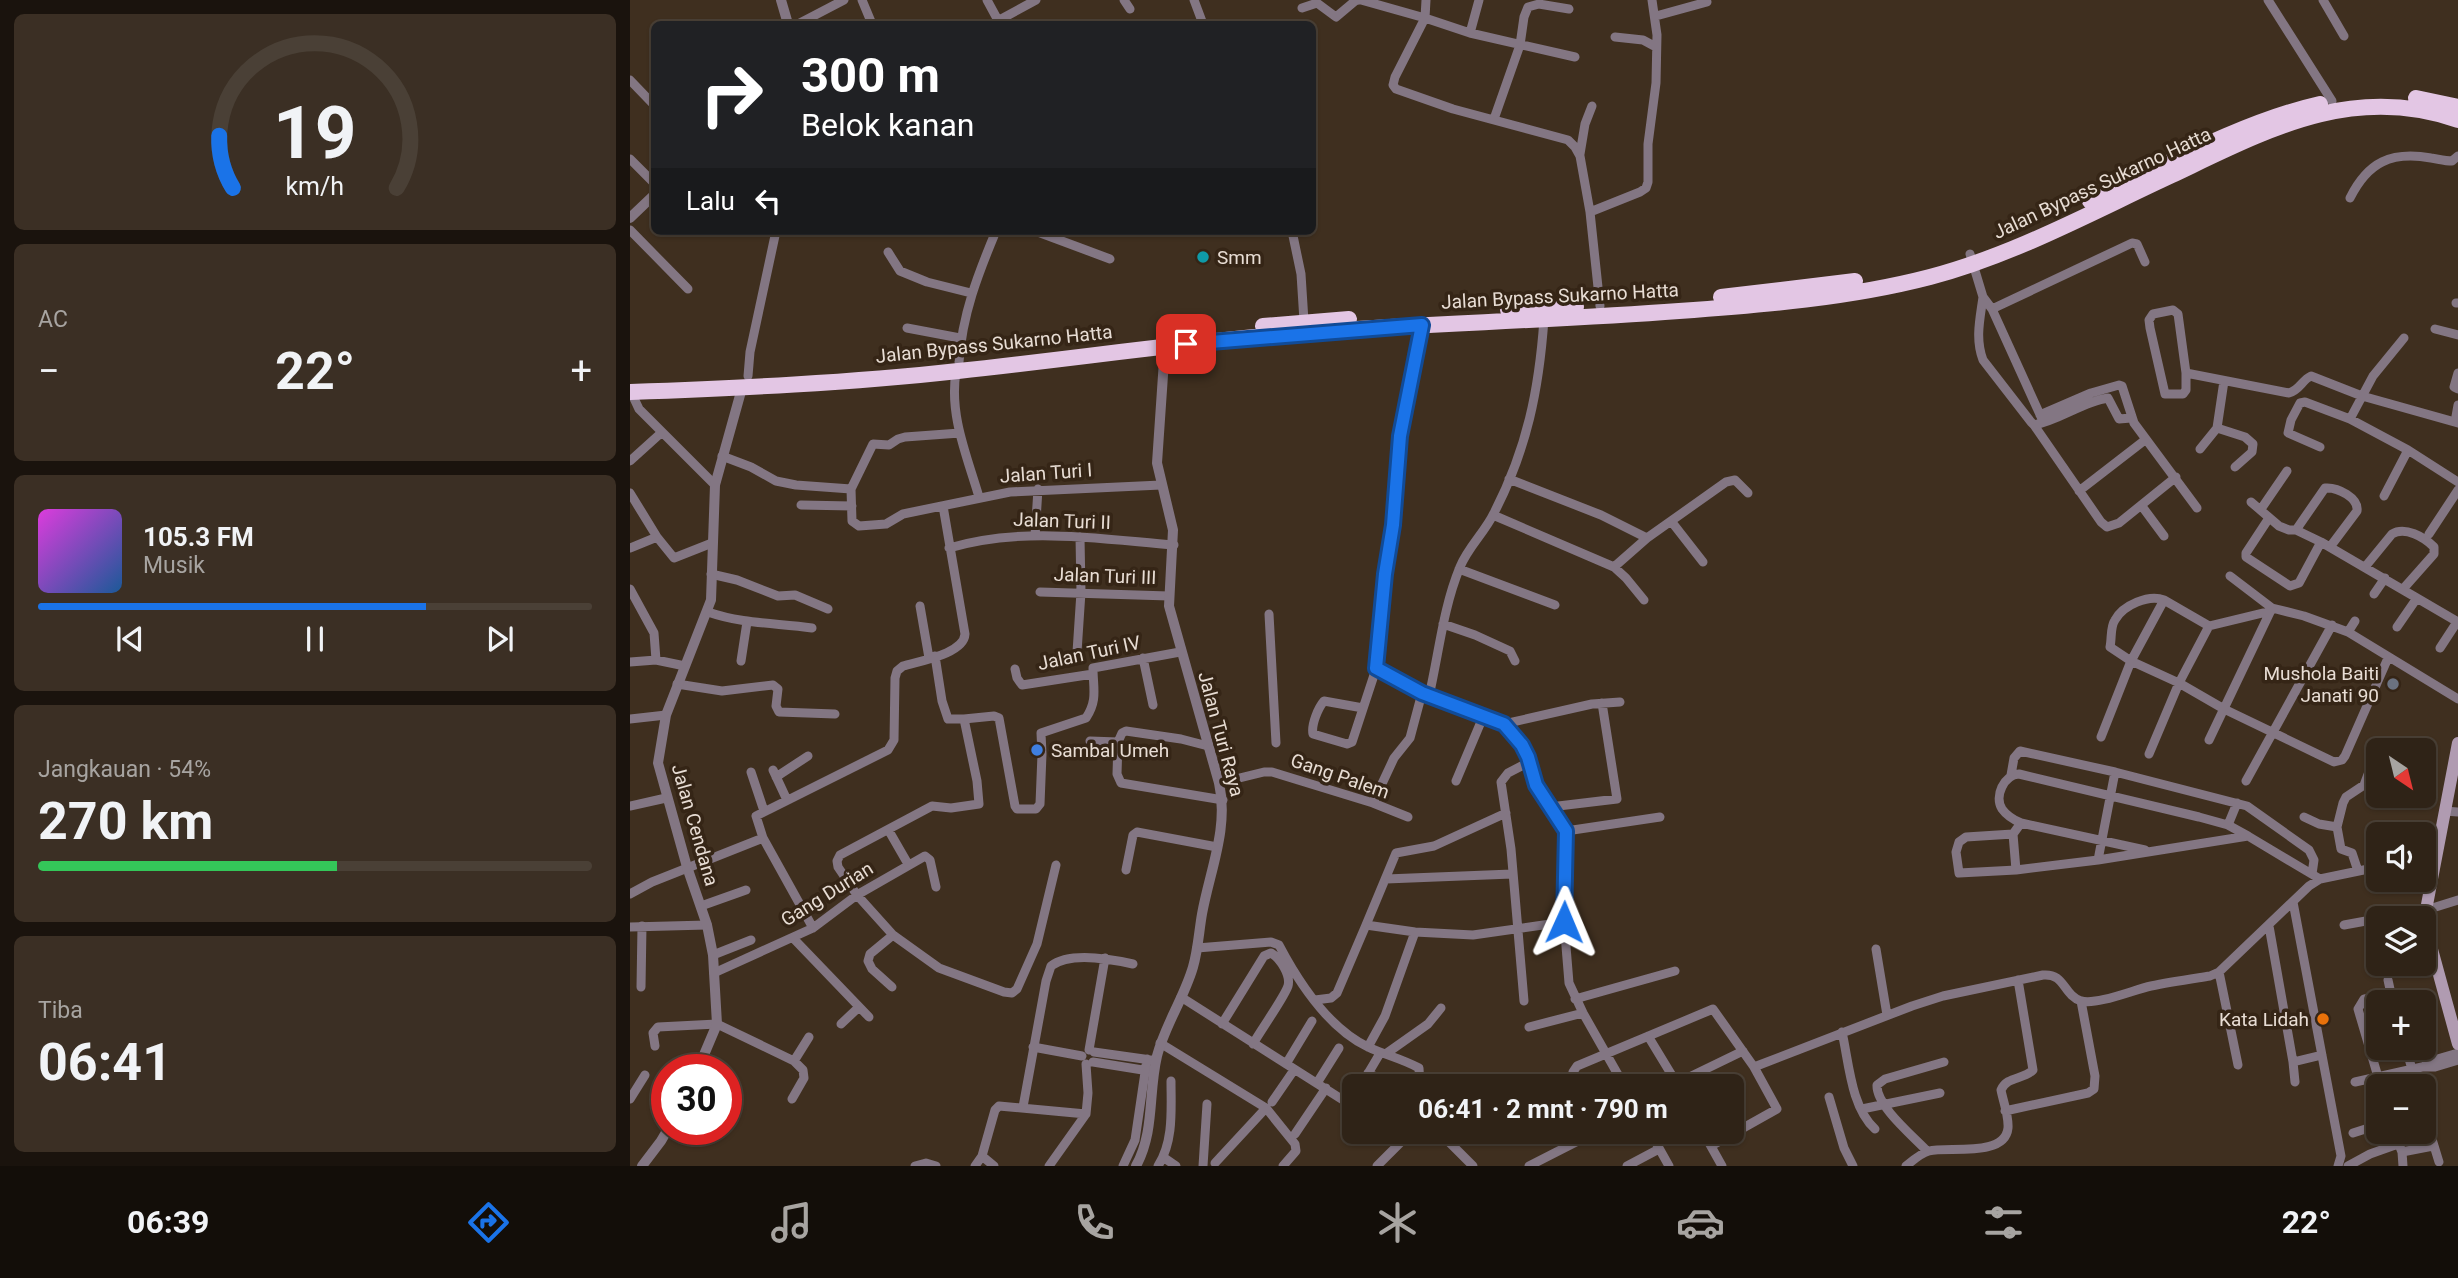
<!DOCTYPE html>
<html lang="id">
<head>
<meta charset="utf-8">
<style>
	body { margin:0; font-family:Roboto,sans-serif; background:#3b2f24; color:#f1f3f6; height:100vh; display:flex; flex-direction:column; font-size:26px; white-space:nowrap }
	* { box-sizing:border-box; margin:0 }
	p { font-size:23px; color:#a7a4a1 }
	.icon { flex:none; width:38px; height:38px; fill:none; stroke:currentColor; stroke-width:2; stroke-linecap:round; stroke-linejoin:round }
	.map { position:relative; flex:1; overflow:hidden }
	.panel { display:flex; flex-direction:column; gap:14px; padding:14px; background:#1a130d; width:630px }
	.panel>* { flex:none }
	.top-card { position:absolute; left:21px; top:21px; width:665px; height:214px; border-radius:10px; box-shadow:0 2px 5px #0004,0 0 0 2px #4a4036; background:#202124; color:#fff; overflow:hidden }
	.needle { width:46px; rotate:145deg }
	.controls { position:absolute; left:1736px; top:738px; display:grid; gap:14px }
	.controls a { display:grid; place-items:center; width:70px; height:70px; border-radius:10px; background:#2f2317; box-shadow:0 2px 5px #0004,0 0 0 2px #4a4036; font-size:35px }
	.speed { position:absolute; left:21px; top:1054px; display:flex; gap:14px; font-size:35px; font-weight:700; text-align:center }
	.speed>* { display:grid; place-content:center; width:91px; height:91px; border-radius:50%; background:#2f2317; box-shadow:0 2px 5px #0004,0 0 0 2px #4a4036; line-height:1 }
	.speed .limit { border:10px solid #d22; background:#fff; color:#111 }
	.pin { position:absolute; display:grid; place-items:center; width:60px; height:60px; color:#fff; margin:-30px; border-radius:14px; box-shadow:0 4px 10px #0006 }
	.me { position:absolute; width:77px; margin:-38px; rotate:1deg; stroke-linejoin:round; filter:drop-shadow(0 0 5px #0008) }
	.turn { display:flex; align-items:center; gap:24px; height:147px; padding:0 35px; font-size:32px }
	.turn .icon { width:91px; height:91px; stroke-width:2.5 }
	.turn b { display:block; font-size:49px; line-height:60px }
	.then { display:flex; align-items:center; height:66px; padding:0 35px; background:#0003; gap:14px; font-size:26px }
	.big { font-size:52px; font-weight:700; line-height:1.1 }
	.panel .card { flex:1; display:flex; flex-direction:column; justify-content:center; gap:10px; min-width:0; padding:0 24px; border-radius:10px; background:#3b2f24 }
	.panel .dial { align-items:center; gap:0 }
	.dial svg { height:182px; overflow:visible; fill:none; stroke:#4a4036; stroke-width:7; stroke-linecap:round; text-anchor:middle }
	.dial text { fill:#f1f3f6; stroke:none }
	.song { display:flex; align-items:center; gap:21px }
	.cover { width:84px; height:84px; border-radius:10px; background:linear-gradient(135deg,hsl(300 70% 55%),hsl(210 70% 35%)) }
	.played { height:7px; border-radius:4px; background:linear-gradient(90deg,#1a73e8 70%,#4a4036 70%) }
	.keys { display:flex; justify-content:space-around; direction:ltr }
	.heat { display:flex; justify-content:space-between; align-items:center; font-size:38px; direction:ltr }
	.charge { height:10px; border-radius:5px; background:linear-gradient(90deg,#34c759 54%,#4a4036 0) }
	.trip { position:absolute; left:712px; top:1074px; width:402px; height:70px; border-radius:10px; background:#2f2317; box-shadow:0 2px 5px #0004,0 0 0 2px #4a4036; font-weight:700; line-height:70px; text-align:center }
	.tab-bar { display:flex; height:112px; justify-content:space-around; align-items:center; background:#130e09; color:#a7a4a1 }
	.tab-bar .icon { width:49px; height:49px }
	.tab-bar .active { color:#1a73e8 }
	.tab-bar b { font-size:32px; color:#f1f3f6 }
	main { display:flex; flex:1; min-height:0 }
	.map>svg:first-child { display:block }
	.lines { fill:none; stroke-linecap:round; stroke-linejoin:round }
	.minor { stroke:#837683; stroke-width:9 }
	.tertiary { stroke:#837683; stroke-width:10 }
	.secondary { stroke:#b09bb1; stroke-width:12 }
	.trunk { stroke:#e3c6e4; stroke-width:16 }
	.route-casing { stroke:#114b97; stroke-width:18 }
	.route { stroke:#1a73e8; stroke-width:12 }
	.culture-dot { fill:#0f9aa8; stroke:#352516; stroke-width:2.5 }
	.worship-dot { fill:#6b7280; stroke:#352516; stroke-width:2.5 }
	.shop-dot { fill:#3f7fe0; stroke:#352516; stroke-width:2.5 }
	.food-dot { fill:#e8710a; stroke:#352516; stroke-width:2.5 }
	.labels { text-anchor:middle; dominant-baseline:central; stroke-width:7; stroke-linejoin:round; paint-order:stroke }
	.street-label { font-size:19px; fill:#e8ddd4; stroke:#352516 }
	.poi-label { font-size:19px; fill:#e8ddd4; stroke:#352516; text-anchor:start }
</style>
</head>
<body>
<main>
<section class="panel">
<div class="card dial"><svg viewBox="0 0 100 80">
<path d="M14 69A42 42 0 1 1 86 69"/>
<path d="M14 69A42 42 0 0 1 8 46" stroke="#1a73e8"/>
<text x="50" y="56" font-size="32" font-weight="700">19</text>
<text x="50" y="72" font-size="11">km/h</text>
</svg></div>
<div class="card"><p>AC</p>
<div class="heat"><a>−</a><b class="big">22°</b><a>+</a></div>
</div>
<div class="card">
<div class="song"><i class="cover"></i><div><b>105.3 FM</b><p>Musik</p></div></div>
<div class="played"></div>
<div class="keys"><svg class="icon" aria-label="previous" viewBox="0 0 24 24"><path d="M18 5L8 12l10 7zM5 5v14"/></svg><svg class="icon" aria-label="pause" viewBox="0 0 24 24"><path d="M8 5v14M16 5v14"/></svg><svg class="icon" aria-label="next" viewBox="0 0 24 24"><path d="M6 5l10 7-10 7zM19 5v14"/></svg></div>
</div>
<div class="card"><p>Jangkauan · 54%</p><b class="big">270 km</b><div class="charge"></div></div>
<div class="card"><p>Tiba</p><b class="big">06:41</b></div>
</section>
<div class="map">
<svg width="1828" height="1166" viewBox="0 0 1828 1166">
	<rect width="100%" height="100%" fill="#3f2f1f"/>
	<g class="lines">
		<path class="minor" d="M232,0L242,24
			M357,0L370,24
			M494,0L500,9
			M564,0L573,24
			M731,0L795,18L765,77L763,85L766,89L823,109L938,140L945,147L950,156L960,212L970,306
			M796,0L795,18L840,33L945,57
			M1638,0L1702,101
			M1693,0L1714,36
			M672,8L687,3L706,17L725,1L729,0
			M1026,16L1077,2
			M168,24L214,0
			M362,24L406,0
			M840,33L849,0
			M985,37L1013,40L1026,47
			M0,80L24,105
			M864,119L890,45L894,17L898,7L909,4L939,9
			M950,154L955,124L962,106
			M0,159L24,183
			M1720,198C1738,162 1761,151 1801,158C1808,159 1815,161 1822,161L1828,156
			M960,212L1010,192L1016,188L1018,182V144L1026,83L1027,35L1022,0
			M0,230L58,289
			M405,231L480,259
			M662,231L671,274L674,321
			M258,252L270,271L297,282L341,293
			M1340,254L1353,297L1362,309L1412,419
			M1353,297C1350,319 1345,339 1353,360L1401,422L1404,425C1430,420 1452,402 1478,398L1489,419L1501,418
			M1826,303H1828
			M1362,309L1502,243L1507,244L1515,262
			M277,328L330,338
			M1805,329L1828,335
			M329,362C332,315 348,274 366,231
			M326,372C319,415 337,456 349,497
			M1556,373V390L1553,394H1535L1520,328L1519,320L1523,314L1543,310L1548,314L1556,373L1659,393C1670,390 1672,380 1681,376L1732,396L1828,423
			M1828,373L1824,387L1828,389
			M118,376L120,352L146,231
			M1,392L9,409L85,485
			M1410,415L1461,393L1489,385L1492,386L1504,423L1567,508
			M1720,419L1743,376L1774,338
			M1825,422L1828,405
			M1404,425L1471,522L1477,527L1489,523L1546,477
			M1587,428L1615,437L1623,444L1622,452L1605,467
			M1690,447L1658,433L1661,420L1670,403L1675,402L1720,419L1778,450L1828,482
			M1570,449L1587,428L1594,381
			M92,456L121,467L146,481L166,485L221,489L222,521L229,526L256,524L273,514L380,492L531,485
			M0,461L31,433
			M879,479L971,515L1017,538
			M221,489L243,444L259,445L268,439L275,437L330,433
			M1449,491L1515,440
			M0,493L27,537L44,558L82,543
			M1754,496L1778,450
			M1621,502L1649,526L1659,530H1666L1691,542L1828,622
			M171,505L222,506
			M1511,505L1534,536
			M1631,509L1657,471
			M863,515L984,567L996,578L1014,600
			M1639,518L1616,553V557L1660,586L1669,583L1691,542
			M1041,521L1073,562
			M1666,530L1695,488C1708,487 1729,498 1727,511L1700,547
			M1799,534L1828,490
			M405,536L408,489
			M0,548L27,537
			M319,548C392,526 470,539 544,545
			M984,567L1017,538L1096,482L1105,480L1118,493
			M1735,567L1762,534C1775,526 1794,537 1804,547V554L1773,589
			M829,569L925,605
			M81,574L107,580L148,596L165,595L198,609
			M1600,576L1642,608L1674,616L1718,632L1828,699
			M0,589L24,633L26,660
			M410,592L539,596
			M1744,594L1755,578
			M290,606L299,658
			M1641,611L1579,626L1534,600C1519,594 1493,605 1485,620C1480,627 1482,638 1480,647L1501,661L1549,683L1594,709L1704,762L1712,760L1715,756L1758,658
			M78,612C112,624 147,623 182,628
			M639,614L646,743
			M813,624L845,635L880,651L885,661
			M1767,627L1787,598
			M1718,632L1725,621
			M1810,648L1827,622
			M447,652L451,592L450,537
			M305,656L312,701L318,719H334L347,781L349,804L321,808L302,806L210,855L207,861L208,867L227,895L263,935L309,968L374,992L382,993L387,989L407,944L426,865
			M513,658L523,705
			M111,661L117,622
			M0,662L26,660L55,666
			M385,669L387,678L392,685L463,674
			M746,669L792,693L874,724L896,751L906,785L936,831L934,922L939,983L953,1013L995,1087
			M47,684L92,691L143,685L148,689L146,706L149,712L205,714
			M799,696C809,653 813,608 830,567C838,547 855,532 864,513C897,449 909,390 914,319
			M733,708L694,701C688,708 681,725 683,734L717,744L722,742L746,669L755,574L763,525L770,436L792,325
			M0,719L36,715
			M334,719L364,716L369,718L385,806L387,809H406L410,804L412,754L411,733L456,718C468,700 463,688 463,668L550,652
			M874,724L962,704L990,702
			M1471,737L1501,661L1534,600
			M1579,740L1642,608
			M460,741L488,742L487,774L491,783L593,800
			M488,742L492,733L496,731L551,739L578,746
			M1519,754L1549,683L1579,626
			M143,770L157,800
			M121,772L134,811
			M1485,772L1617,806L1679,850L1684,860L1682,874
			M1381,775L1384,758L1390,751L1485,772L1468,860
			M146,777L178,756
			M826,781L853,717
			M1616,781L1702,625
			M589,783L634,772H642L743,803L778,817
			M743,803L764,758L780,738L792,693
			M0,806L36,798
			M920,807L987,799L972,703
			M1814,811L1828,812
			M1674,817L1689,824L1707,827
			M1391,823C1384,820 1377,816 1372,809C1364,796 1374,775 1389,774L1569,817L1598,825L1618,836
			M1598,825L1607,803
			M259,831L278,864
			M936,831L1030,817
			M1383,834L1336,837L1329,842L1326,852L1329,873L1386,870L1468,860L1618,836L1690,879
			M496,870L503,835L507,832L587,847
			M1386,870L1383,834L1391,823L1515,850
			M1728,871L1722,853L1711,849L1707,827L1713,803L1716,797L1734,785L1746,753
			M756,879L882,874
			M0,894L22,882L133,838
			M1663,902L1711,1156L1708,1166
			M71,906L116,890
			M736,925L766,853L804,846L876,813
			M1714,925L1796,910L1828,900
			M1639,926L1663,1062
			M0,927L77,925
			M183,928L133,838L126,816L258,750L264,740L265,678L267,671L273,666C289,661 334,654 335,634L313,506
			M163,938L239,1017
			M567,948L641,942L649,945C669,983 698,1028 738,1047C755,1055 773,1059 789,1068L790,1087
			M1246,949L1257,1015
			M83,955L121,940
			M1589,972L1608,1065
			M84,973L183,928L227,895L295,856L300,860L306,887
			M1758,980L1763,1003
			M11,987L12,926
			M262,987L242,969L238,961L240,954L263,935
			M551,997L724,1107
			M945,999L1045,971
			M685,1000L701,998L707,993L736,925L785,932L843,935L934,922
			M894,1001L881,849L871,782L878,773L899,762
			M211,1024L229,1007
			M592,1024L634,956L641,953C650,958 661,975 658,986C654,998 630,1031 623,1044
			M899,1027L953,1013
			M1212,1032C1219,1063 1221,1107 1245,1129
			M1018,1036L1049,1087
			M530,1043L636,1108L665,1144L666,1151L653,1166
			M25,1046L23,1033L28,1027L87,1024L164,1061L173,1070L174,1078L162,1099
			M403,1047L452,1056
			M738,1047L755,1016L785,932
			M1776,1048L1787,1087
			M459,1050L475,958
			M464,1052L521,1060
			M757,1053L798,1024L811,1008
			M164,1061L179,1037
			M463,1062L519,1071
			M656,1064L682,1021
			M1794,1066L1804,1060L1828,1053
			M1124,1067L1282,1006L1313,996L1413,975C1435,973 1433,995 1451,1001C1468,1005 1503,990 1521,986C1540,982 1561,979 1580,976L1589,972L1679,886L1690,879L1748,867
			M738,1073L758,1083
			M1665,1082L1663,1062L1692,1055
			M1725,1082L1792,1067H1805L1828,1060
			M687,1083L709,1048
			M1047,1083L1113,1051
			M730,1087L749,1055
			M951,1087L943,1072L947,1066L1083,1009L1124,1067L1147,1109L1081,1146
			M1751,1087L1728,1009L1734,999L1760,992
			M1199,1097L1214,1148L1223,1166
			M0,1099L15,1075
			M642,1102L664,1070
			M393,1107L416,981L421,966C440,951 481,959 503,964
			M1232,1109L1310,1093
			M1375,1111L1458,1093L1464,1089L1465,1076L1451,1001
			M1794,1113L1809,1162
			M809,1132L843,1166
			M1020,1132L1039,1166
			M1073,1132L1092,1166
			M1764,1132L1772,1152L1803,1146
			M1723,1133L1748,1125
			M665,1134L696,1088
			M1297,1151C1283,1136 1246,1106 1247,1085L1255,1079L1314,1062
			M1772,1152L1773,1166
			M352,1156L364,1166
			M533,1157L546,1166
			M585,1163L636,1108
			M285,1166L296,1163L306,1166
			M345,1166L352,1156L365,1110L369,1106L456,1114
			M419,1166L456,1114L458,1093L456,1064
			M493,1166L505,1140L517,1059
			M528,1166C544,1141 541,1109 541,1081
			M573,1166L577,1104
			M747,1166L781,1132
			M899,1166L946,1142
			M997,1166L1029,1149
			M1276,1166C1282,1161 1291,1153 1299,1151C1317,1146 1375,1158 1378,1128C1379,1116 1373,1101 1371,1090C1377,1076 1393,1080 1403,1070L1388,980
			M1718,1166L1740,1154L1768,1144"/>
		<path class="tertiary" d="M151,0L158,24
			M0,218L24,195
			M68,1069L87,1024L83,955L77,925L57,867L28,763L36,715L81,600L85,485L112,388
			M12,1166L31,1141L38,1129
			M506,1166C525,1131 518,1094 527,1056C535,1025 554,998 563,967C568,950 569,931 572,914C580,870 599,828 589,783L539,606L543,530L527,463L535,346"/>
		<path class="secondary" d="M1828,743L1796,910L1797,931L1828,1044"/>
		<path class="trunk" d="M1786,98L1828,107
			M1460,201C1531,167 1614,121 1690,104
			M1091,297L1225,281
			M878,310L946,307
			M633,326L719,319
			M0,392C110,388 219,383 328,371C450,358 570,340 692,331C811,323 930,320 1049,311C1133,305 1219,298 1300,277C1384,255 1464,211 1542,175C1637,130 1722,83 1828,120"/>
	</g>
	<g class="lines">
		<g class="route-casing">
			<path id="route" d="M556,344L792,325L770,436L763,525L755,574L746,668L792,693L874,724L892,745L898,757L906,785L936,831L934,922"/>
		</g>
		<use href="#route" class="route"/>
	</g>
	<circle class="culture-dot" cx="573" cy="257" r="7"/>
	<circle class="worship-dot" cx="1763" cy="684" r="7"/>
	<circle class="shop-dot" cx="407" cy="750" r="7"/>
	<circle class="food-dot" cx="1693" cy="1019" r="7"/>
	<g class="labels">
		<g class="street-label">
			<text transform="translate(1472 183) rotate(-25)">Jalan Bypass Sukarno Hatta</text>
			<text transform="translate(930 296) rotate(-3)">Jalan Bypass Sukarno Hatta</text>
			<text transform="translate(364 344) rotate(-6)">Jalan Bypass Sukarno Hatta</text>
			<text transform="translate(416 473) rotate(-4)">Jalan Turi I</text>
			<text transform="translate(432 521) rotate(2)">Jalan Turi II</text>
			<text transform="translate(475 576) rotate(2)">Jalan Turi III</text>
			<text transform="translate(459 653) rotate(-12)">Jalan Turi IV</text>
			<text transform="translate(591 734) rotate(75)">Jalan Turi Raya</text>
			<text transform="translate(710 776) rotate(19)">Gang Palem</text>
			<text transform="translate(65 825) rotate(74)">Jalan Cendana</text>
			<text transform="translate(197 894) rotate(-32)">Gang Durian</text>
		</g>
		<g class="poi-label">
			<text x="587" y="257">Smm</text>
			<text x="1749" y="673" text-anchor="end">Mushola Baiti<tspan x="1749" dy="22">Janati 90</tspan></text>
			<text x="421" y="750">Sambal Umeh</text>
			<text x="1679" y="1019" text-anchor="end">Kata Lidah</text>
		</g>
	</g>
</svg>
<div class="controls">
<a><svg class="needle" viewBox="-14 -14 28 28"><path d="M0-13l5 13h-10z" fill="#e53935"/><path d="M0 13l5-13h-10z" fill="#a7a4a1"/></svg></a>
<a><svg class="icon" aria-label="sound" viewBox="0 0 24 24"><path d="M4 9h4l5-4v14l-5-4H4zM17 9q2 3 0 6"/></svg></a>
<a><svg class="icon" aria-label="layers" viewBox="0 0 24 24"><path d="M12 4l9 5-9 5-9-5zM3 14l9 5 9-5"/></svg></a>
<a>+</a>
<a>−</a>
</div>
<div class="speed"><div class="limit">30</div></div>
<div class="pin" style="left:556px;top:344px;background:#d93025"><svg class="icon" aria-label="arrive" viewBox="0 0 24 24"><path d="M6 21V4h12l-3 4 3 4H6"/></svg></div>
<svg class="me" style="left:934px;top:922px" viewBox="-20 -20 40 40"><path d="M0-17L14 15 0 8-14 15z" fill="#1a73e8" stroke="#fff" stroke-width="4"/></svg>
<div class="trip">06:41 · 2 mnt · 790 m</div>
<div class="top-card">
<div class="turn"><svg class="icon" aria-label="right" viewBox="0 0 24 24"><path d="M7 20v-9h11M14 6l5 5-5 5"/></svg><div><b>300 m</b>Belok kanan</div></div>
<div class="then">Lalu<svg class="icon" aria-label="left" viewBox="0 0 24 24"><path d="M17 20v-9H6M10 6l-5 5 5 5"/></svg></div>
</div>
</div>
</main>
<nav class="tab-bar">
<b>06:39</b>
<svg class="icon active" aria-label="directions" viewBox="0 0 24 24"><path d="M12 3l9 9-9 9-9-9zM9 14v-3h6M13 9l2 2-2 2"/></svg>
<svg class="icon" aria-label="music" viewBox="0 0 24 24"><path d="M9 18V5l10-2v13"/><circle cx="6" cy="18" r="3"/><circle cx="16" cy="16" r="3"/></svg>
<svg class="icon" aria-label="phone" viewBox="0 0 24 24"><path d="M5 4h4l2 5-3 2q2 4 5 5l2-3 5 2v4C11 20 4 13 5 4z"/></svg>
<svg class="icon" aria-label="climate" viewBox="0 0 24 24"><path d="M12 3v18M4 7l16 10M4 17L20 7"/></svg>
<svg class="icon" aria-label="car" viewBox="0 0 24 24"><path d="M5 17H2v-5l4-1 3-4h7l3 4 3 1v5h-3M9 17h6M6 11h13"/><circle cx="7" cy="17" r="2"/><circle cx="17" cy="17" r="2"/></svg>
<svg class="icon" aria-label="filters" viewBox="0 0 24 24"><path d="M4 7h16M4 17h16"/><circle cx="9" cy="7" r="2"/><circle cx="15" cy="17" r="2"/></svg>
<b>22°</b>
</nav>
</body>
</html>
